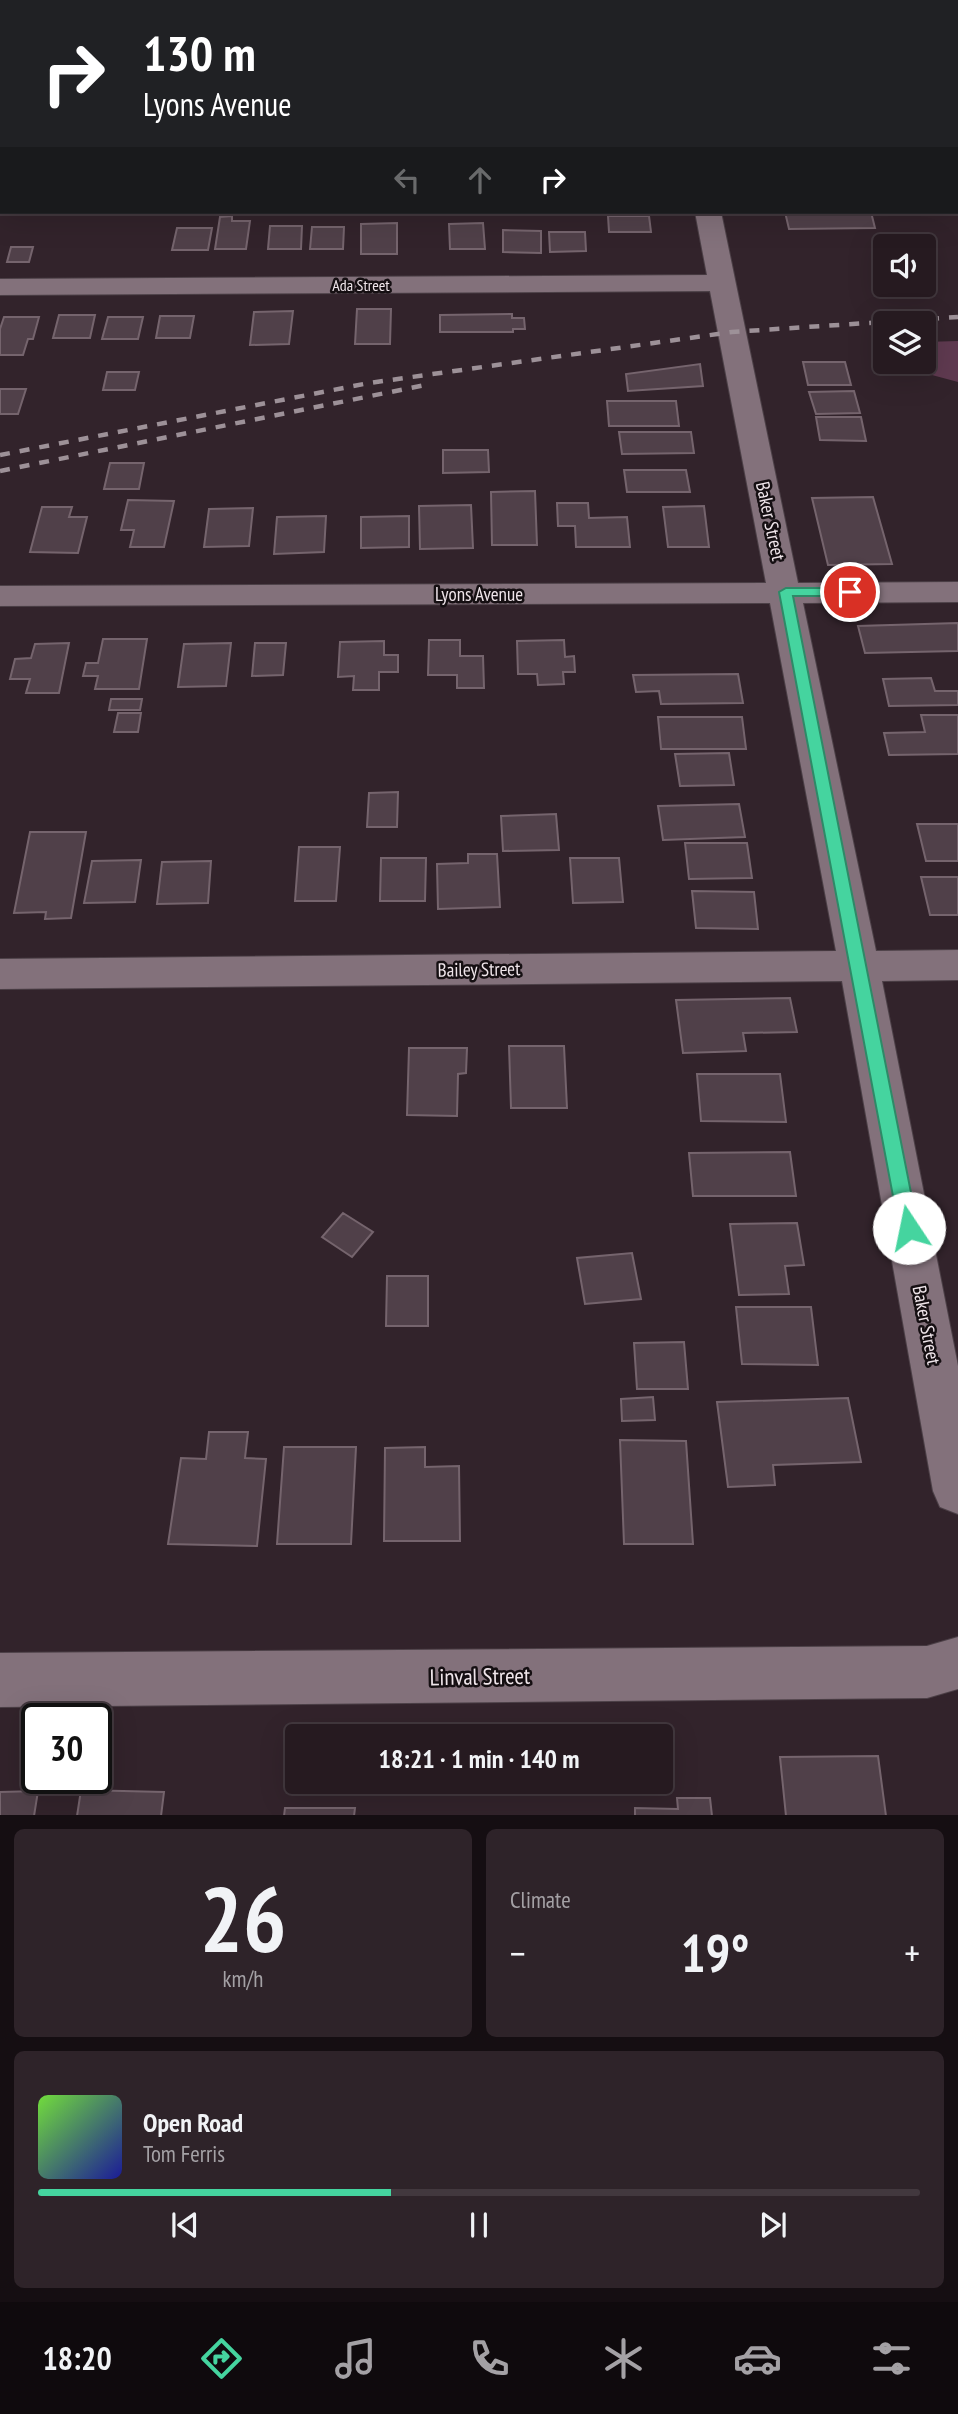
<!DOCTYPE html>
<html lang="en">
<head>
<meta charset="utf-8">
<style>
	body { margin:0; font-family:"PT Sans Narrow",sans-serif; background:#2e2329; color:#f1f3f6; height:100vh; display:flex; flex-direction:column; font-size:26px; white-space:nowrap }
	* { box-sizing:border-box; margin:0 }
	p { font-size:23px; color:#a4a1a5 }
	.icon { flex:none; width:38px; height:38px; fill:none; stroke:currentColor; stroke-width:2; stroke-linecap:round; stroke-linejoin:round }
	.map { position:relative; height:1815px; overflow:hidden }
	.details { display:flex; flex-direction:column; gap:14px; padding:14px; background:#150e12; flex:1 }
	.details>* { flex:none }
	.guide { position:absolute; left:0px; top:0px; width:959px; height:214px; box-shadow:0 7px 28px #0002,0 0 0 2px #42383e; background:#202124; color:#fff; overflow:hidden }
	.fabs { position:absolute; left:873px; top:234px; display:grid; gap:14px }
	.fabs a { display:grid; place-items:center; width:63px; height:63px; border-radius:7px; background:#261a20; box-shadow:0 7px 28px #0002,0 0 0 2px #42383e; font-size:35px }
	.speed { position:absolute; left:21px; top:1703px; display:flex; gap:14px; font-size:35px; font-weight:700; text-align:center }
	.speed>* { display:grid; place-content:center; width:91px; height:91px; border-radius:50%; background:#261a20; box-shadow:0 7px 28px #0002,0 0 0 2px #42383e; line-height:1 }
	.speed .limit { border:4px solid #111; border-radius:10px; background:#fff; color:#111 }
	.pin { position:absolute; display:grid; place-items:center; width:60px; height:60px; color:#fff; margin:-30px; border:4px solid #fff; border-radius:50%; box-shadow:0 2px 7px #0007 }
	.me { position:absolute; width:77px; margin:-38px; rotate:349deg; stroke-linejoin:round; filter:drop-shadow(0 0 5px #0008) }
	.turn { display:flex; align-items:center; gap:24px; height:147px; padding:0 28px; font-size:32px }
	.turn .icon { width:91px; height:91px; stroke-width:2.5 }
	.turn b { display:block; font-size:49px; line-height:60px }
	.lanes { display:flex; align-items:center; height:66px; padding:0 28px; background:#0003; justify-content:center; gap:35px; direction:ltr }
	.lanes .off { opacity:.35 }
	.big { font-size:52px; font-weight:600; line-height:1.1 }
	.details .widget { flex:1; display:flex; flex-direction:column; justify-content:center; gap:10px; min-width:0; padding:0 24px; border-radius:10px; background:#2e2329 }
	.details .dial { align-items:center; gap:0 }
	.dial b { font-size:91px; line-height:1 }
	.song { display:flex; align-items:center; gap:21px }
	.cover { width:84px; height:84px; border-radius:10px; background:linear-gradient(135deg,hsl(100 70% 55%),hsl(240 70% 35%)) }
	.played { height:7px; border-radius:4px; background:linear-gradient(90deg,#45d49f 40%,#42383e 40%) }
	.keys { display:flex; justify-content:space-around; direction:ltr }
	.heat { display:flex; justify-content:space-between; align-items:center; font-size:38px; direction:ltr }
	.details .tiles { flex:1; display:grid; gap:14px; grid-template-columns:1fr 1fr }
	.widget:last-child { grid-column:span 2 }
	.trip { position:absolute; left:285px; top:1724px; width:388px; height:70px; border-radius:7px; background:#261a20; box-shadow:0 7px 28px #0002,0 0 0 2px #42383e; font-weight:600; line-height:70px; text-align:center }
	.menu { display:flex; height:112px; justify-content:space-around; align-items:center; background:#0f0a0d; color:#a4a1a5 }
	.menu .icon { width:49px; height:49px }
	.menu .active { color:#45d49f }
	.menu b { font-size:32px; color:#f1f3f6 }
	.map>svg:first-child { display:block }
	.green { fill:#5f3a50 }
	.building { fill:#504049; stroke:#75646d; stroke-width:2 }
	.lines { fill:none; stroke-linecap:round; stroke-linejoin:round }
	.minor-casing { stroke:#4c4047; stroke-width:2 }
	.minor { fill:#83717b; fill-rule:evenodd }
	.rail { stroke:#9d9198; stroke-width:4.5; stroke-dasharray:10 10; stroke-linecap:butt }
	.route { fill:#45d49f; stroke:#2d8a67; stroke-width:2 }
	.labels { text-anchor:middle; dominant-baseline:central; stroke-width:5; stroke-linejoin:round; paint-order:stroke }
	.far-street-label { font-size:16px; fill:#efe5ea; stroke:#150f12 }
	.street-label { font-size:19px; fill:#efe5ea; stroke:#150f12 }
	.near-street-label { font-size:23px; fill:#efe5ea; stroke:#150f12 }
</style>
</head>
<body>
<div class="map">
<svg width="958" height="1816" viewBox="0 0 958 1816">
	<rect width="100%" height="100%" fill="#32232b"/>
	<path class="green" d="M958,341V382L891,364L924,362V342Z"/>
	<path class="building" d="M785,212H871L875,228L789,229Z
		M232,216V221H250L246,249H215L220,217Z
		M608,216H649L651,232H609Z
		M397,223V254H361V224Z
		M483,223L485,249H450L449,224Z
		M270,226H302L301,249H268Z
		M312,227H344L343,249H310Z
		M177,228H212L208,250H172Z
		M503,230L541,231V253L503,252Z
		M549,232H585L586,251L550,252Z
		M11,247H33L29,262H7Z
		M357,309H391L390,344H355Z
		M293,311L289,344L250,345L254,312Z
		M512,314V318H524L525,329H513V332H440V315Z
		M59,315H95L90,338H53Z
		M160,316H194L190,338H156Z
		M4,317H39L33,339H28L23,355H0V329Z
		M108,317H143L138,339H102Z
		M803,362H845L851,385H808Z
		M700,364L703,386L628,391L626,374Z
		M107,372H139L135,390H103Z
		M0,389H26L18,414H0Z
		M854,391L860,413L816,414L809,392Z
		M607,401H676L679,426H609Z
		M816,417H861L866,441L820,440Z
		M619,432H691L694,453L622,454Z
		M443,450H488L489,472L443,473Z
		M110,463H144L139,489H104Z
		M624,470H686L690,492H627Z
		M535,491L537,545H492L491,492Z
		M873,497L892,564L828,565L812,498Z
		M128,500L174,501L164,547H130L134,530H121Z
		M557,503H588L589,518L627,517L630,547H576L575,526H558Z
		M471,505L473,548L420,549L419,506Z
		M704,506L709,547H668L663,507Z
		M42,507H72L69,517H87L78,553L30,552Z
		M253,508L249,546L204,547L209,509Z
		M326,516L324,552L274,554L277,517Z
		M409,516V547L361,548V517Z
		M958,623V651L865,653L858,626Z
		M103,639H147L139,689H95L98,676H83L86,663H98Z
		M429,640H460V656H483L484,688H457V675H428Z
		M564,640L565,657L574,656L575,672H563L564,684L538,685L537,674H518L517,641Z
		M384,641V655H398V672H379V690H353L354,676L338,677L340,642Z
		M69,643L59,693H26L30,679H10L15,659L31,658L35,644Z
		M231,643L226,686L178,687L184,644Z
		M255,643H286L283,675L252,676Z
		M738,674L743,703L661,704L659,691L636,692L633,675Z
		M931,678L935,691H958V705L889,706L883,679Z
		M111,699H142L140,710H109Z
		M118,713H141L138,732H114Z
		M921,715H958V754L889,755L884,733L925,732Z
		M658,717H742L746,749H661Z
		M729,753L734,785L680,786L675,754Z
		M398,792L397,827H367L369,793Z
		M739,804L745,837L663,840L658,806Z
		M556,814L559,850L503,851L501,816Z
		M917,824H958V861H926Z
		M30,832H86L71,918L45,919L46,912L14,913Z
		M685,843H747L752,878L689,879Z
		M299,847H340L336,901H295Z
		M468,854H497L500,907L438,909L437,864L468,863Z
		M381,858H426L425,901H380Z
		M570,858H619L623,902L573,903Z
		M141,860L135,902L84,903L92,861Z
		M211,861L208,903L157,904L162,862Z
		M921,877H958V915H930Z
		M692,891L754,892L758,929L696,928Z
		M790,998L797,1032L743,1033L746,1051L683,1053L676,1000Z
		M509,1046H564L567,1108H511Z
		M409,1048H467L466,1073L458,1074L457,1116L407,1115Z
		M697,1074H780L786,1122L701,1121Z
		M790,1152L796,1196H693L689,1153Z
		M343,1213L373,1232L352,1257L322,1237Z
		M797,1223L804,1265L785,1266L789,1294L739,1295L730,1224Z
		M632,1253L641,1299L585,1304L577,1258Z
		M387,1276H428V1326H386Z
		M736,1307H811L818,1365L742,1364Z
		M684,1342L688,1389H637L634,1343Z
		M653,1397L655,1420L622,1421L621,1399Z
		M848,1398L861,1462L773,1465L775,1485L728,1487L717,1402Z
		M209,1432H248L245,1458L266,1459L257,1546L168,1544L181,1458L206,1459Z
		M620,1440L686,1441L693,1544H624Z
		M284,1447H356L351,1544H277Z
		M425,1447V1467L459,1466L460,1541H384L385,1448Z
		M878,1756L886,1816H786L780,1757Z
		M81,1790L164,1792L161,1816H77Z
		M38,1791L34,1816H0V1792Z
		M677,1798H710L712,1816H635V1808L678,1809Z
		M285,1808H355L354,1816H284Z"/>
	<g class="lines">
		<g class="minor-casing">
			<path id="minor" d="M657,0H679V2H657Z
				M0,43H2V57H0Z
				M957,132H958V146H957Z
				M695,212H721L798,583L958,582V602L803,603L876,951L958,950V980L882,981L958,1366V1514L940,1507L933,1491L842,981L0,989V959L836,951L770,603L0,606V586L766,583L710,291L0,295V279L707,275Z
				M958,1637V1689L927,1698L0,1707V1653L927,1646Z"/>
		</g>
		<use href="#minor" class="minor"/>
		<path class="rail" d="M0,455L369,383L732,332L958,317
			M0,471L430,384"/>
	</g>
	<path class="route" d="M786,588H850L857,592L850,596H793L918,1228L915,1234L909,1236L902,1234L899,1228L779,592Z"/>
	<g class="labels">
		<g class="far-street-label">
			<text x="361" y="285">Ada Street</text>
		</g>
		<g class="street-label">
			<text transform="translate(771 521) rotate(78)">Baker Street</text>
			<text x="479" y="594">Lyons Avenue</text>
			<text transform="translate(479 969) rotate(-1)">Bailey Street</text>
			<text transform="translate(927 1325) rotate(79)">Baker Street</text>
		</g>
		<g class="near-street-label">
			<text transform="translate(480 1676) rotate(-1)">Linval Street</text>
		</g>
	</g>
</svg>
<div class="fabs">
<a><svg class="icon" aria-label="sound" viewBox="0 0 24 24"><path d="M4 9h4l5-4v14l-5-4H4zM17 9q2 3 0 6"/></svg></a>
<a><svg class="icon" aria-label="layers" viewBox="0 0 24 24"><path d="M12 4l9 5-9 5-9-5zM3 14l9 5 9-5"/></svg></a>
</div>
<div class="speed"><div class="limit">30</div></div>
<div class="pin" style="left:850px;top:592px;background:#d93025"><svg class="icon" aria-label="arrive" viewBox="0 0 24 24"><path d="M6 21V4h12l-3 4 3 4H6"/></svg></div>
<svg class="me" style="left:909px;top:1228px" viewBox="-20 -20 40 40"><circle r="19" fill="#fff"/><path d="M0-13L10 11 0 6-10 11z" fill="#45d49f"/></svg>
<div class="trip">18:21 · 1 min · 140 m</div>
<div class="guide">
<div class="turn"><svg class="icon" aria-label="right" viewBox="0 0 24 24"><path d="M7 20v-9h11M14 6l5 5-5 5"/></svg><div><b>130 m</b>Lyons Avenue</div></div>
<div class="lanes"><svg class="icon off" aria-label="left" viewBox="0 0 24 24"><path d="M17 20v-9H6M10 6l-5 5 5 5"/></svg><svg class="icon off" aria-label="ahead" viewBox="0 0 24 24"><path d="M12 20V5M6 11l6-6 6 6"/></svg><svg class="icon" aria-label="right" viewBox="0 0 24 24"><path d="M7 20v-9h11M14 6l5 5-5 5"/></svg></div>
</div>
</div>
<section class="details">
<div class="tiles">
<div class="widget dial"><b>26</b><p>km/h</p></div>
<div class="widget"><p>Climate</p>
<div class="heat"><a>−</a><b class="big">19°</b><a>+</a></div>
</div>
<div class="widget">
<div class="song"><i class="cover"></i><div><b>Open Road</b><p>Tom Ferris</p></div></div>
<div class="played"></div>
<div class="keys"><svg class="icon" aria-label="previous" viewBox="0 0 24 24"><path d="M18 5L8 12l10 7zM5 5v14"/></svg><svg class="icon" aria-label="pause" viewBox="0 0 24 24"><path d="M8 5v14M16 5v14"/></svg><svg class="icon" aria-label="next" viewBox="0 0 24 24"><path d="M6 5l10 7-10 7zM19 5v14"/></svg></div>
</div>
</div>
</section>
<nav class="menu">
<b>18:20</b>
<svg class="icon active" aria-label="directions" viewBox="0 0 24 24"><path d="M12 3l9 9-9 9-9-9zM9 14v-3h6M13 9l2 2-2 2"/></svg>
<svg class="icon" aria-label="music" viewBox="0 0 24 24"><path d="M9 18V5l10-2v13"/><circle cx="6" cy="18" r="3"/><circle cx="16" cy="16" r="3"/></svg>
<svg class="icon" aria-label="phone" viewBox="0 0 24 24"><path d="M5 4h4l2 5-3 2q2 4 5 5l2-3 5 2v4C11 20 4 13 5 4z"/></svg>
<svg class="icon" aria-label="climate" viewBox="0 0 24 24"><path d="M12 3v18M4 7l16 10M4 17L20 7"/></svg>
<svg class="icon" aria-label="car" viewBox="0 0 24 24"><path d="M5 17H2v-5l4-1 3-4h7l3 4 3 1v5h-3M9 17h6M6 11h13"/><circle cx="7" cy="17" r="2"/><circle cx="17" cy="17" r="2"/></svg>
<svg class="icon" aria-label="filters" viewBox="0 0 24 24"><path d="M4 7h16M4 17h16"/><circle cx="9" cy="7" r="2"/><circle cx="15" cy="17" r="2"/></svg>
</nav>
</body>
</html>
